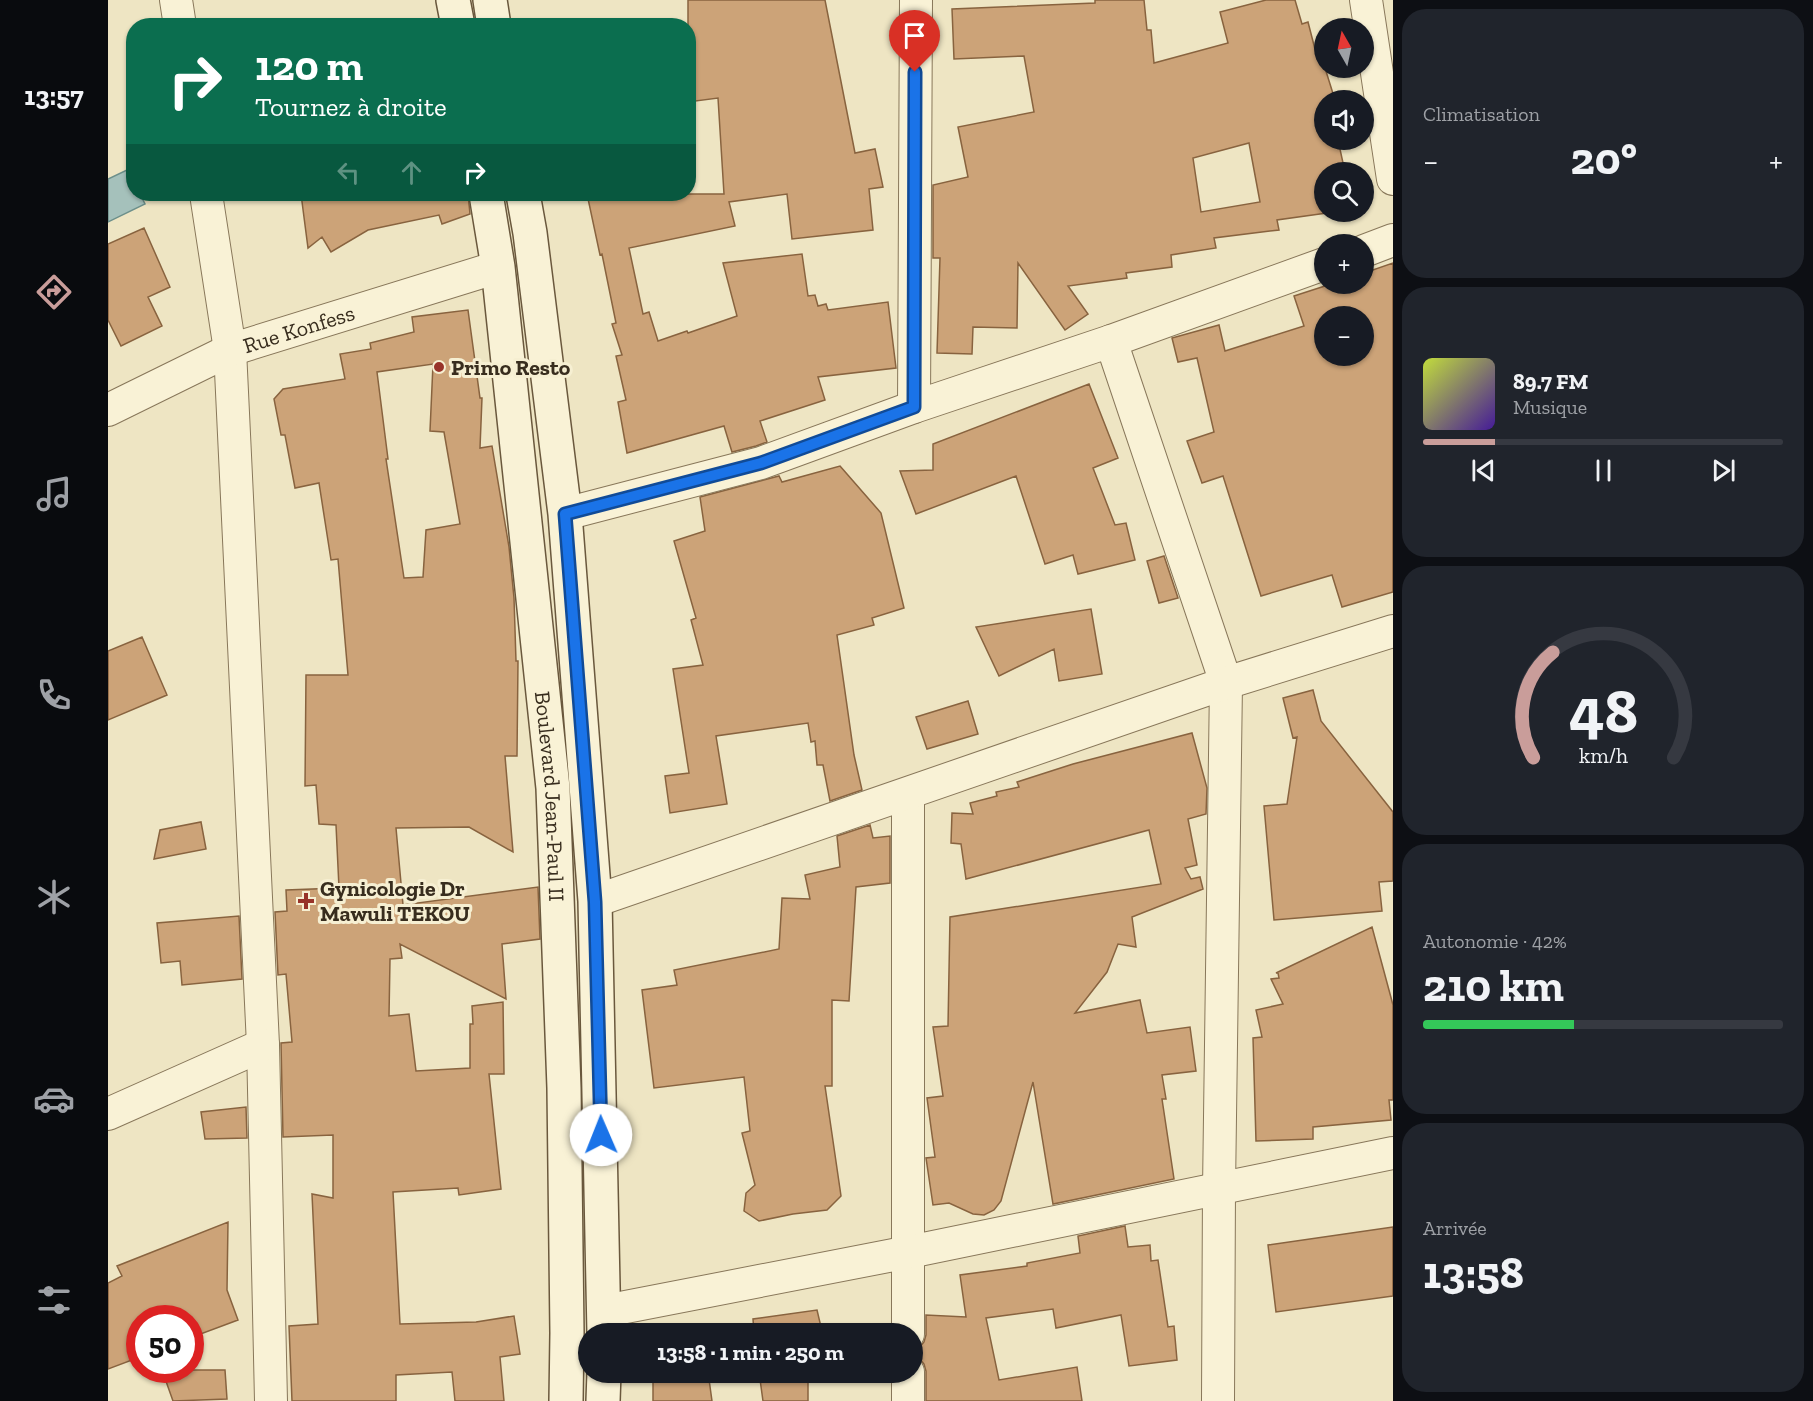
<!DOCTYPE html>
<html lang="fr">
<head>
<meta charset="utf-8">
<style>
	body { margin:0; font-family:"Zilla Slab",serif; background:#20242c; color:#f1f3f6; height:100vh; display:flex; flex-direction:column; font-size:22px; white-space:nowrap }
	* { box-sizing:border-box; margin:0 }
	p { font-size:20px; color:#9ea1a6 }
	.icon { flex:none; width:33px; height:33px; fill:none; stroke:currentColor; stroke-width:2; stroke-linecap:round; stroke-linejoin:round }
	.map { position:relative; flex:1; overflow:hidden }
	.sheet { display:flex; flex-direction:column; gap:9px; padding:9px; background:#0d0f14; width:420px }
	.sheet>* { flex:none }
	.hud { position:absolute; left:18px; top:18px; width:570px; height:183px; border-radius:24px; box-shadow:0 2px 4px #0004; background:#0b6e4f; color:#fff; overflow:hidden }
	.needle { width:39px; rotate:351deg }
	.tools { position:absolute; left:1206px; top:18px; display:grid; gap:12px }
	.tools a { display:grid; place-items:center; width:60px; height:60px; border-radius:50%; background:#171b24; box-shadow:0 2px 4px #0004; font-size:30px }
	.speed { position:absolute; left:18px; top:1305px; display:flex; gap:12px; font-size:30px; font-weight:700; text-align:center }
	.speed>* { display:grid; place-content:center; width:78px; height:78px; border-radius:50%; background:#171b24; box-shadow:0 2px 4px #0004; line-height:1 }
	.speed .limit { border:9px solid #d22; background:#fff; color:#111 }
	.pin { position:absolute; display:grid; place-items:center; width:51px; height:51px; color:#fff; margin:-62px -26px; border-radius:50% 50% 50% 0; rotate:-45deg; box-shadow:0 0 6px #0007 }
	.pin .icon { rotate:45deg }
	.me { position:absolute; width:66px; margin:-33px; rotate:359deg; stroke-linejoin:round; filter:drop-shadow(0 0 4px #0008) }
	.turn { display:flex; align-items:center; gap:21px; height:126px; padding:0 30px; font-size:27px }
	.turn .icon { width:78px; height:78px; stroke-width:2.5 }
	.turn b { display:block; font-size:42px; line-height:51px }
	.lanes { display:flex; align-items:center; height:57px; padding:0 30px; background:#0003; justify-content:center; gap:30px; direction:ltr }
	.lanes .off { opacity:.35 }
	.big { font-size:45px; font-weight:700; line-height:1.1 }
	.sheet .widget { flex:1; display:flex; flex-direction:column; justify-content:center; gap:9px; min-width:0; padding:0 21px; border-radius:24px; background:#20242c }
	.sheet .dial { align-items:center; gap:0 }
	.dial svg { height:156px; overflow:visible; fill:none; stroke:#363941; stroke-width:7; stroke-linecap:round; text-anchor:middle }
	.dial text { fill:#f1f3f6; stroke:none }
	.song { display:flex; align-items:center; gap:18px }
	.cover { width:72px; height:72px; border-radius:9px; background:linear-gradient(135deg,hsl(70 70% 55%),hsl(260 70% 35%)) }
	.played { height:6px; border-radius:3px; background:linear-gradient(90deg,#c99d9a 20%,#363941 20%) }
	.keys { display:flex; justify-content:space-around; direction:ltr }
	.heat { display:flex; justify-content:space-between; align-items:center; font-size:33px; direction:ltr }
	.charge { height:9px; border-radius:4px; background:linear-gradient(90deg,#34c759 42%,#363941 0) }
	.trip { position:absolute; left:470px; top:1323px; width:345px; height:60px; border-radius:30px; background:#171b24; box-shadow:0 2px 4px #0004; font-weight:700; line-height:60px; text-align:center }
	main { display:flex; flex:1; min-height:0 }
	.dock { display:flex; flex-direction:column; width:108px; justify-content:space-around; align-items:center; background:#090b0e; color:#9ea1a6 }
	.dock .icon { width:42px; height:42px }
	.dock .active { color:#c99d9a }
	.dock b { font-size:27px; color:#f1f3f6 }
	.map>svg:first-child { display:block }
	.water { fill:#a5c1bb; stroke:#6c8f8a; stroke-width:1.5 }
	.building { fill:#cca378; stroke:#88633f; stroke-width:1.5; fill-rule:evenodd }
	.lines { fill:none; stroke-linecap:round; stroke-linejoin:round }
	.minor-casing { stroke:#88775a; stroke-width:34 }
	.secondary-casing { stroke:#6a583d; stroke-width:36 }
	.minor { stroke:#f9f2d6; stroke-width:32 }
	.secondary { stroke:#f9f2d6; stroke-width:33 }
	.route-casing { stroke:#114b97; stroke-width:15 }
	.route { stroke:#1a73e8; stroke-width:10 }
	.poi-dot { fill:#983329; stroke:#f6efd2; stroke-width:2 }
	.labels { text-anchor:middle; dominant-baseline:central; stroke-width:6; stroke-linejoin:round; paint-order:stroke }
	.street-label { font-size:22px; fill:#382d1e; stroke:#f6efd2 }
	.poi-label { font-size:22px; font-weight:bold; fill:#382d1e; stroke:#f6efd2; text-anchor:start }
</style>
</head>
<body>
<main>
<nav class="dock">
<b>13:57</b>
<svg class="icon active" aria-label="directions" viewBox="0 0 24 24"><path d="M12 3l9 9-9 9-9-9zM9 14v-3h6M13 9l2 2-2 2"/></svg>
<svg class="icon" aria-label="music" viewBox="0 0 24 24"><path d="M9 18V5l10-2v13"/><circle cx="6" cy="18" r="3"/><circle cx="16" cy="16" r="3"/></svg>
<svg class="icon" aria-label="phone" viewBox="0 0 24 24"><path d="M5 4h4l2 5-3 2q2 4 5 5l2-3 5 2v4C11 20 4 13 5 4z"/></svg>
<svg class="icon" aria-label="climate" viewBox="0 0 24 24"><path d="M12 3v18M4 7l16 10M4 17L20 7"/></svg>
<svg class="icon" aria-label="car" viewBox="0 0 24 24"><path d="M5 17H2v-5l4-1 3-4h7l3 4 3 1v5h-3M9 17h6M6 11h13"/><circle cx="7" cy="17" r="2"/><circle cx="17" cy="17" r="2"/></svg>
<svg class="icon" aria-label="filters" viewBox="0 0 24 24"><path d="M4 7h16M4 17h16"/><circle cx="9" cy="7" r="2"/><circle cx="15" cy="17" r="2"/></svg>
</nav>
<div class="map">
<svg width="1285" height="1401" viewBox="0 0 1285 1401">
	<rect width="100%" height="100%" fill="#eee5c3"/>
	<path class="water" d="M21,169L25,179L26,194H32L37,204L0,222V179Z"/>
	<path class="building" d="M580,0H717L747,153L767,149L775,187L761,189L765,230L684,239L679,194L621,202L627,226L521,248L535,314L541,312L550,341L579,331L580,333L629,316L615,263L694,254L700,296L707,295L710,306L718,304L720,310L780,302L788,368L710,377L717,400L652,421L659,442L648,446L624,452L616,426L519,453L510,402L518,400L508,356L514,355L504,324L508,323L494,254L492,255L479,194H616L610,98L580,102Z
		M987,0H1036L1039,30H1043L1046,63L1120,43L1112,12L1158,0H1187L1194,24L1200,22L1208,53L1212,52L1227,100H1216V140H1230L1237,172H1216V176H1213L1216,196V212L1219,213L1169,220L1171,230L1106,238L1108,248L1063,255L1064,267L1018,273L1019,278L960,286L980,314L957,330L910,263L909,328L865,327L864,354L829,353L832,258H825V185L860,177L850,127L926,112L916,56L846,59L844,9L987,3ZM1141,143L1152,202L1093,212L1085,158Z
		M193,194H360L362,214L334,224L331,215L260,230L223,252L214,237L200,248Z
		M36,228L62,287L40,297L54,326L13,346L0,320V244Z
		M1285,263V592L1234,607L1224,575L1153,596L1115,476L1094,483L1079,441L1106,432L1089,358L1070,362L1064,338L1111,325L1117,351L1196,326L1186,296L1223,284H1256V273ZM1216,316H1256V356H1216Z
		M360,310L372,398H374L372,448L384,446L401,547L406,598L408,661H410L409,756H397L405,852L361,827L288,828L295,905L430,887L432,939L394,944L398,999L292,944L294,958L282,959L281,1016L301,1014L308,1071L362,1068V1024H365L364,1006L395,1002L396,1074H381L393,1189L351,1195L350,1188L285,1192L292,1324L368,1322L406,1316L412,1354L392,1357L396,1401H347L344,1372L288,1375V1401H184L181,1326L210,1324L204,1194L225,1198V1135L175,1137L173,1043L184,1042L178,974L170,975L167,912L179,911L178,890L231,888L228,825L211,824L208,785L197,786L198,675H240L230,559L223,560L211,483L187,488L177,435H173L166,399L175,389L237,379L232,354L263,349L262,343L306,332L304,317ZM325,364L322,431L336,432L352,524L318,530L315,577L296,578L278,459H280L269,372Z
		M981,384L1010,458L985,468L1007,525L1018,523L1027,560L970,574L965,555L937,564L908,476L808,514L792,471L825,470V444Z
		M732,466L773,513L796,608L764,618L766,625L729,635L746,755L754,790L722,801L715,765H709L707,741L703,742L700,723L608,736L619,804L562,813L557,776L581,773L565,669L595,665L583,620L588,618L566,541L597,531L592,497L671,476L674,482Z
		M1056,556L1070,598L1051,603L1039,561Z
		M983,609L994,674L951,681L946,649L891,676L868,627Z
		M34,637L59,695L0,720V651Z
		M1205,690L1213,721L1285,812V881L1271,882L1274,911L1166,920L1156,806L1179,804L1189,737L1185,738L1175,698Z
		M860,701L870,734L819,749L808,717Z
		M1084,733L1099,788L1098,814L1080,819L1089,865L1077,868L1083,879L1092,877L1095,889L1024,917L1028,947L1010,944L999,972L967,1013L1032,1000L1039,1033L1082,1027L1088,1071L1054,1075L1058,1099H1054L1066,1179L945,1204L925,1082L893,1201L886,1210L876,1215L865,1214L841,1203L825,1205L818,1158L827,1157L819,1098L835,1096L825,1027L840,1026L842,917L1053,884L1041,830L858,879L853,844L843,843L844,813L865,814L862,803L889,796L888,792L911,787L909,782L965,764Z
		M93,822L98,849L46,859L52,830Z
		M762,825L765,838L782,836V883L748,887L741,1001L724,1000V1086H717L733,1196L719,1210L685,1214L651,1221L636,1211L638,1193L647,1185L634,1133L642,1131L636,1077L546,1088L534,990L569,985L566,970L671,949L674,898L702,899L697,875L732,867L729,836Z
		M131,916L134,979L74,985L72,961L53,963L49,923Z
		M1264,927L1285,1005V1100H1281L1283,1120L1205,1127V1139L1148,1141L1145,1038L1154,1037L1148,1010L1175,1004L1163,979L1171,978L1170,973H1168Z
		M138,1107L139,1138L97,1139L93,1112Z
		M120,1222L119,1290L130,1320L82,1338V1318H32V1357L0,1369V1283L14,1276L9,1266Z
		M1017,1226L1020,1247L1042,1245L1043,1261L1050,1260L1060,1327L1066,1326L1069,1360L1021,1366L1013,1315L948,1328L945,1309L878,1318L891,1380L969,1367L974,1401H818V1371L816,1364L810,1357V1349L816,1342L818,1335V1315L858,1317L852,1275L919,1266V1263L972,1253L970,1236Z
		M1285,1227V1296L1168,1312L1160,1245Z
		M709,1310L713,1327L734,1324L736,1334H646L645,1319Z
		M54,1370H117L119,1399L65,1401Z
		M545,1372H600L604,1401H545Z
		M651,1372H727L700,1377V1401H655Z"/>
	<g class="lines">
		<g class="minor-casing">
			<g id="minor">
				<path d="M68,0L72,26"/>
				<path d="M1258,0L1285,179"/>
				<path d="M98,194L122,350L155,1045L163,1401"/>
				<path d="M1256,251L1285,240"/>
				<path d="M1003,341L1118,683L1111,1189L1110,1401"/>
				<path d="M806,407L808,0"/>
				<path id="s1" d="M0,410L122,350L390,267"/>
				<path d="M457,514L653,463L806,407L1003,341L1216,264"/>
				<path d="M800,794V1334"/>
				<path d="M487,901L1118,683L1285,631"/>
				<path d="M0,1114L155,1045"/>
				<path d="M497,1311L801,1252L1285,1153"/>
				<path d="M800,1401V1372"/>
			</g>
		</g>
		<g class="secondary-casing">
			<g id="secondary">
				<path d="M345,0L350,26"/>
				<path d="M382,0L386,26"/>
				<path id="s2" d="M378,194L390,267L445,788L456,1088L459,1333L458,1401"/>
				<path d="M415,194L422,233L457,514L487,901L496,1334"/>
				<path d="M495,1401L496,1372"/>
			</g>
		</g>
		<use href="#minor" class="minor"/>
		<use href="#secondary" class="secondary"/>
	</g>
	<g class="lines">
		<g class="route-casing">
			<path id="route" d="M493,1135L487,902L457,514L653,463L806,407L807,72"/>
		</g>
		<use href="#route" class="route"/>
	</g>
	<g class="poi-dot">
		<circle cx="331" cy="367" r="6"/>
		<path d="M195 892h6v6h6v6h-6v6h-6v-6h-6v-6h6z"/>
	</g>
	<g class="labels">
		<g class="street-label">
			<text stroke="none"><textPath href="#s1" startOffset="208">Rue Konfess</textPath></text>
			<text stroke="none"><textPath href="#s2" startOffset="606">Boulevard Jean-Paul II</textPath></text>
		</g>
		<g class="poi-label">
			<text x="343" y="367">Primo Resto</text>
			<text x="212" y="888">Gynicologie Dr<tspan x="212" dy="25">Mawuli TEKOU</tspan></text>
		</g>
	</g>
</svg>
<div class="tools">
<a><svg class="needle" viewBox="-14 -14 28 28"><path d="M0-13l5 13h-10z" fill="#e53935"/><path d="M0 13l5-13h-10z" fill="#9ea1a6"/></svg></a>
<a><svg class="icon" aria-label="sound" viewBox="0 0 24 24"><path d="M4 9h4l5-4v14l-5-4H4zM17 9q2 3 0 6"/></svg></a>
<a><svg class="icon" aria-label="search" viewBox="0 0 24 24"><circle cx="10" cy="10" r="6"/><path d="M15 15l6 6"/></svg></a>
<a>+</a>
<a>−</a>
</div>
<div class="speed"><div class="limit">50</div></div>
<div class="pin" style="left:807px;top:72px;background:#d93025"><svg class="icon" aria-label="arrive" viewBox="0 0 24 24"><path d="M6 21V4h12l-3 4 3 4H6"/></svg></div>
<svg class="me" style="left:493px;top:1135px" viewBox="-20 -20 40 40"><circle r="19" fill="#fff"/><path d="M0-13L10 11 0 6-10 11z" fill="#1a73e8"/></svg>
<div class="trip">13:58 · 1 min · 250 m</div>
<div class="hud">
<div class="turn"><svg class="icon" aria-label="right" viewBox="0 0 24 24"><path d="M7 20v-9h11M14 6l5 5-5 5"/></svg><div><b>120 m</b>Tournez à droite</div></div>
<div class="lanes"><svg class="icon off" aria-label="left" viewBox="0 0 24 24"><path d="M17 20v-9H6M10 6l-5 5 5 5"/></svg><svg class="icon off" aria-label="ahead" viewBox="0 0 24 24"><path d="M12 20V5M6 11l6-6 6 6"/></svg><svg class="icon" aria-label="right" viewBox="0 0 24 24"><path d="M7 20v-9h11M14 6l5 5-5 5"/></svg></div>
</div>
</div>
<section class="sheet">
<div class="widget"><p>Climatisation</p>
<div class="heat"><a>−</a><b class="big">20°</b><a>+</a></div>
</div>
<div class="widget">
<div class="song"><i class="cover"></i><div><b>89.7 FM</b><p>Musique</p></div></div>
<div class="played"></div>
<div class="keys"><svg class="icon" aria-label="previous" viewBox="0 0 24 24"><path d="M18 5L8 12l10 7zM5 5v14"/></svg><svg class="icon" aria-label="pause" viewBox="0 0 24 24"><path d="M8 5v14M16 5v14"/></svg><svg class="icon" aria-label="next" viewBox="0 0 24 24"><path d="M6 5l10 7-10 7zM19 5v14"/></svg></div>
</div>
<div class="widget dial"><svg viewBox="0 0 100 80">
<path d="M14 69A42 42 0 1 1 86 69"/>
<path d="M14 69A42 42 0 0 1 24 15" stroke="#c99d9a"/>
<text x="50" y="56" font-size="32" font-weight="700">48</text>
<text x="50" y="72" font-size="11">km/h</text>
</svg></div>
<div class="widget"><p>Autonomie · 42%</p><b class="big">210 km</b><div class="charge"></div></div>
<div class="widget"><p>Arrivée</p><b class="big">13:58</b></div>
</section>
</main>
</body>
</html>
